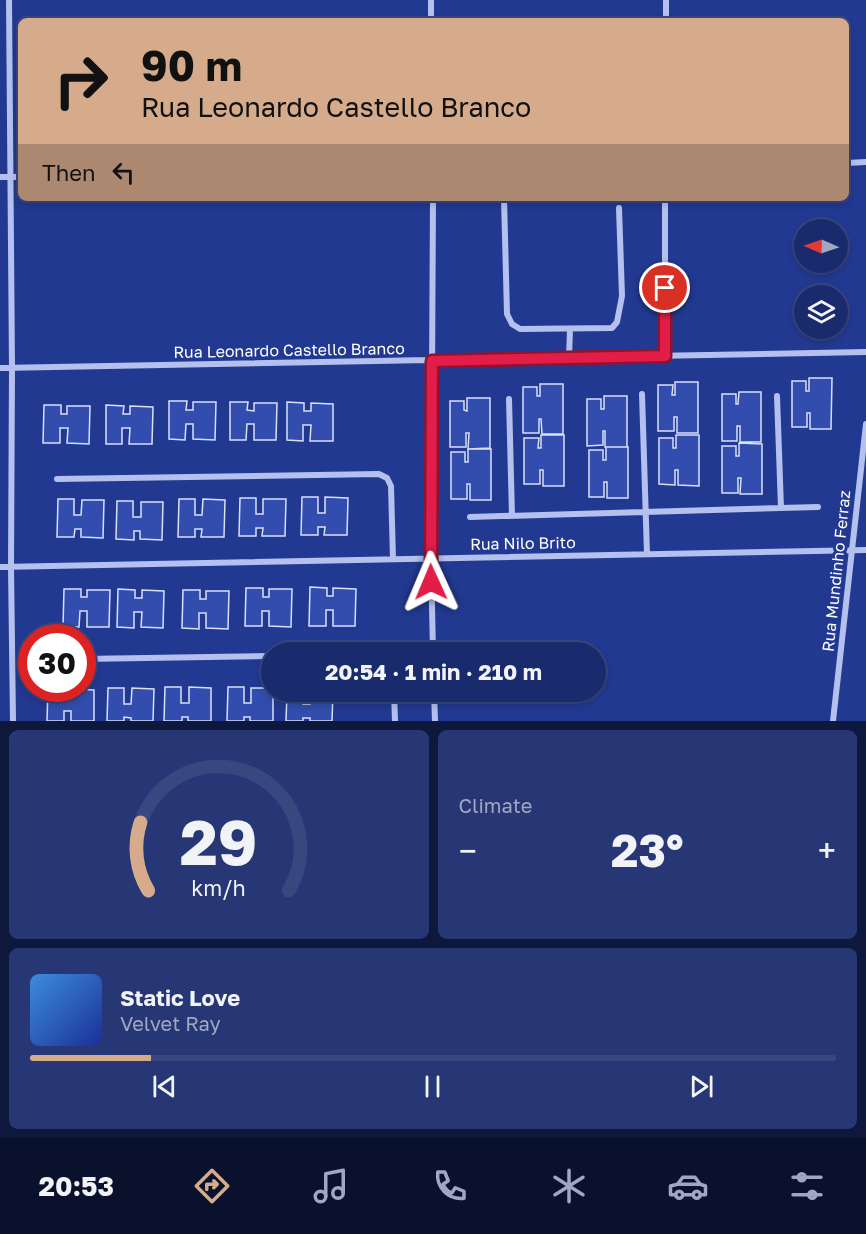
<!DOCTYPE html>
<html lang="en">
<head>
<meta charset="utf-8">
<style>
	body { margin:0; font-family:"Golos Text",sans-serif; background:#273775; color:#f1f3f6; height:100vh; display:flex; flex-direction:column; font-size:22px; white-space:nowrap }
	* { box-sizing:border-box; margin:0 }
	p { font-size:20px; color:#9fa7c2 }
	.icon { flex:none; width:33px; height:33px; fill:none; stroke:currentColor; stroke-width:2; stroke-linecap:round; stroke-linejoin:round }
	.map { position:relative; height:721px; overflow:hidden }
	.panel { display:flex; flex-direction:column; gap:9px; padding:9px; background:#0e183c; flex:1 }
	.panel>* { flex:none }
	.top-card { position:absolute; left:18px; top:18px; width:831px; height:183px; border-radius:9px; box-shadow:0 3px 9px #0003,0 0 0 2px #384780; background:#d6ab8b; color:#111; overflow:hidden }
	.needle { width:39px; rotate:272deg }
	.fabs { position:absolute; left:794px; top:219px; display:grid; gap:12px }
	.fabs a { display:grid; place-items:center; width:54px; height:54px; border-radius:50%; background:#1a2b6d; box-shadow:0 3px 9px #0003,0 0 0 2px #384780; font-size:30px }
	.speed { position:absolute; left:18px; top:624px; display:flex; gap:12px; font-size:30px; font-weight:700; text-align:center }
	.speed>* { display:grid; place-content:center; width:78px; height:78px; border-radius:50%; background:#1a2b6d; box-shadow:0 3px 9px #0003,0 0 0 2px #384780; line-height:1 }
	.speed .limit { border:9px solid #d22; background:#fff; color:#111 }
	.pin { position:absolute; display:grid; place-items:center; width:51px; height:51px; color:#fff; margin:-26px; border:3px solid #fff; border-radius:50%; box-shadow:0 2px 6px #0007 }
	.me { position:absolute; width:66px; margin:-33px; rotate:359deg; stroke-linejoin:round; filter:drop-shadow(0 0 4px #0008) }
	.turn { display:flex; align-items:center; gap:21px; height:126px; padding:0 24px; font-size:27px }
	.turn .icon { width:78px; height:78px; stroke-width:2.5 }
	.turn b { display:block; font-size:42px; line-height:51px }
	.then { display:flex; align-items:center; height:57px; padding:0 24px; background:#0003; gap:12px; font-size:22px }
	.big { font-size:45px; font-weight:700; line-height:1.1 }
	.panel .card { flex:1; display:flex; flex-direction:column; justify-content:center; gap:9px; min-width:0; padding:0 21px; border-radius:9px; background:#273775 }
	.panel .dial { align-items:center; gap:0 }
	.dial svg { height:156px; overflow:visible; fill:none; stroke:#384780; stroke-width:7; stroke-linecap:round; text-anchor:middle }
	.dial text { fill:#f1f3f6; stroke:none }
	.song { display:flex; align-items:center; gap:18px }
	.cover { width:72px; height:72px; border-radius:9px; background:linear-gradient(135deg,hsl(210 70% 55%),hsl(230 70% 35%)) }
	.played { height:6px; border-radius:3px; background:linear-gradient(90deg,#d6ab8b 15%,#384780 15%) }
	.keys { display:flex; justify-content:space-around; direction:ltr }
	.heat { display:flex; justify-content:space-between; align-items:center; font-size:33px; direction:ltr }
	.panel .tiles { flex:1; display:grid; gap:9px; grid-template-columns:1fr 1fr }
	.card:last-child { grid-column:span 2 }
	.trip { position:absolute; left:261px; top:642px; width:345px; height:60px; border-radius:30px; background:#1a2b6d; box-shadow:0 3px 9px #0003,0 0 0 2px #384780; font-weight:700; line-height:60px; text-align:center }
	.menu { display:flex; height:96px; justify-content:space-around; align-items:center; background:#0a112c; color:#9fa7c2 }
	.menu .icon { width:42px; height:42px }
	.menu .active { color:#d6ab8b }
	.menu b { font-size:27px; color:#f1f3f6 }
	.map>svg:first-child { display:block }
	.building { fill:#324dae; stroke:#d9e0f9; stroke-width:1.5 }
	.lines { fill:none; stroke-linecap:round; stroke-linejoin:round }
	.minor { stroke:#b4c0ed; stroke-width:6 }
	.route-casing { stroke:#92132f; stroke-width:15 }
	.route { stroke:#e11d48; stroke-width:10 }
	.labels { text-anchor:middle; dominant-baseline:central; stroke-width:6; stroke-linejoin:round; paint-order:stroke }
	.street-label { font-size:16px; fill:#fff; stroke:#223991 }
</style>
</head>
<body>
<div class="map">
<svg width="866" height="721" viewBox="0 0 866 721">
	<rect width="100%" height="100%" fill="#223991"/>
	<path class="building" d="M809,378H832L831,429H810V413H807V427H792V381H806V391H809Z
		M675,382H698V433H677V417H674V431H658V385H673L672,395H675Z
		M540,384H563V434H542L541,419H539V433H523V387H537V396H540Z
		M739,392H761V442H740V426H737V441H722V394H736V404H738Z
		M604,396H627V447H605V431H603V445L587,446V399H601V409H604Z
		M467,398H490V448L468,449L469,433H466V447H450V401H464V410L467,411Z
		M169,401H187L186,410H193V402H216L215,440L193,439V424H186L185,440L169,439Z
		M230,402H248L247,410L254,411V403H277L276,440H254V424H247L246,440H230Z
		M287,402L304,403V411H311V403L333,404V441H310L311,425H303V441L287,440Z
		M44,405H61V414H67V406H90L89,444L67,443L68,428H60V443H43Z
		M106,405L124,406L123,414H130V406L153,407L152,444H129L130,428H122V444H106Z
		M541,435H564V486H543V470H540V484H524V438H539L538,448H541Z
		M676,435H699V486L678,485V470H675V485L659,484V438H673V448H676Z
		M739,443L762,444V494H740L741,478H738V493H722V446H736V456H739Z
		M606,447H628V498H607V482H604V497H589V450H603V460H606Z
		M468,449H491V500H470V484H467V499H451V452H465V462H468Z
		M302,497H318V513H325V497L348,498L347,535H324L325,527H318V535H301Z
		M240,498H256V514H263V499H286L285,536H262L263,528H256V536H239Z
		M58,499H74V515H81L82,500H104L103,538L81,537V529H75L74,537H57Z
		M179,499H195V515H202L203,499L225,500L224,537H201L202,529H195V537H178Z
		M117,501H133V517H141V502H163L162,540L140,539V531H134V540L116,539Z
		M310,587L327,588V596H333V588L356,589L355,626H333V610H326V626H309Z
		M246,588H263V597H269V589H292L291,627L269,626V611H262V626H245Z
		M64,589H81V597H87V590H110L109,627H87V611H80L79,627H63Z
		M118,589L135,590V598H142V590L164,591L163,628L141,627L142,612H134V628L117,627Z
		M183,590H200V599H206V591H229L228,629L206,628V613H199V629L182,628Z
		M165,687H181V703H189V687L211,688V721H188V717H182V721H164Z
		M228,687H244V703H251V688H272V692H273V721H250V717H244V721H227Z
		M108,688H124V704H131L132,688L154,689L153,721H131V718L124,717V721H107Z
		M48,689H65V697H71L72,689L94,690V721H71V711H64V721H47Z
		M287,692H303V704H310V692H333L332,721H310V718H303V721H286Z"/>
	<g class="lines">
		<path class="minor" d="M9,0L12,368L11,567L13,721
			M431,0V21
			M666,21V0
			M846,163L866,162
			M0,177H21
			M504,198L507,314L512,324L520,329L612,328L617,322L622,296L619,208
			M665,198V356
			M569,358L570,329
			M0,368L866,352
			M642,394L647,554
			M777,396L781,508
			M509,399L512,516
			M57,479L379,474L387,478L391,486L393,559
			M470,517L818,507
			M0,567L866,550
			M433,652L431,559L433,198
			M82,659L272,656
			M394,692L395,721
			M434,692L435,721
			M833,721L866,424"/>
	</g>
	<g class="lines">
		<g class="route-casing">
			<path id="route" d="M431,582L432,361L665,356V288"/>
		</g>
		<use href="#route" class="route"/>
	</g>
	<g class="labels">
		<g class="street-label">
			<text transform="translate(289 350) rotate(-1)">Rua Leonardo Castello Branco</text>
			<text transform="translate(523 543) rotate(-1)">Rua Nilo Brito</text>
			<text transform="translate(836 571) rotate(-84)">Rua Mundinho Ferraz</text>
		</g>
	</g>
</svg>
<div class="fabs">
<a><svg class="needle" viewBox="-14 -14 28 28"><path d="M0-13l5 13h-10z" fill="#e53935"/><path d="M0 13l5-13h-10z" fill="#9fa7c2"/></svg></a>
<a><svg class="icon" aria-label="layers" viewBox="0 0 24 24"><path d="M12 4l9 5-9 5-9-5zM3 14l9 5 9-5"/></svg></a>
</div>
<div class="speed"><div class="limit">30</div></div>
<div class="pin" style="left:665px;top:288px;background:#d93025"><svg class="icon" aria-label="arrive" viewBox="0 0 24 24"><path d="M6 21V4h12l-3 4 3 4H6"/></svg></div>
<svg class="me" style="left:431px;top:582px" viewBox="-20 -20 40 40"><path d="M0-17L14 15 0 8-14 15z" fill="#e11d48" stroke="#fff" stroke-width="4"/></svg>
<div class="trip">20:54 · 1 min · 210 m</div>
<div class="top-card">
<div class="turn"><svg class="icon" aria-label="right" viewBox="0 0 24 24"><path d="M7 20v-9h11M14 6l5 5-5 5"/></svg><div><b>90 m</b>Rua Leonardo Castello Branco</div></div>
<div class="then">Then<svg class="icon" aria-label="left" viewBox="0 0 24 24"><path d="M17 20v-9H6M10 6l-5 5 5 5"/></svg></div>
</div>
</div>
<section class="panel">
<div class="tiles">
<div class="card dial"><svg viewBox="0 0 100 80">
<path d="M14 69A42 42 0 1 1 86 69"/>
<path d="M14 69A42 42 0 0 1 10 34" stroke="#d6ab8b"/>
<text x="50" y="56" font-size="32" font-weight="700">29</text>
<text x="50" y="72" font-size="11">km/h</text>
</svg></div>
<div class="card"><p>Climate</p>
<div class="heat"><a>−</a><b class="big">23°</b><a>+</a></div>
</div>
<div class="card">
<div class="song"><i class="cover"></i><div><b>Static Love</b><p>Velvet Ray</p></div></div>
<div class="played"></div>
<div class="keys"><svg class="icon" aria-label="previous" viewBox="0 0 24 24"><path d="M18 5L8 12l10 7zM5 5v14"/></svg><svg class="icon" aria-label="pause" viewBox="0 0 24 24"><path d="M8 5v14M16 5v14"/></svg><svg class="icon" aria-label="next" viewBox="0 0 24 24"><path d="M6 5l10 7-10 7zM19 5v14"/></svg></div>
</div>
</div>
</section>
<nav class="menu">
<b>20:53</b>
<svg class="icon active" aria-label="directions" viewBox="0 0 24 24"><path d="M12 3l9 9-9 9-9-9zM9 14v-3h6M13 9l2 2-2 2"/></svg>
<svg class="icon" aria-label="music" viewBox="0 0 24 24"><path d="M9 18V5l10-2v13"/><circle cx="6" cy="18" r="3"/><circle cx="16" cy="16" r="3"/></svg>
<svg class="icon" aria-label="phone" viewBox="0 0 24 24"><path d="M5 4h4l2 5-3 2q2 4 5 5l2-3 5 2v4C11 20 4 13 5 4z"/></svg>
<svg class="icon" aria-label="climate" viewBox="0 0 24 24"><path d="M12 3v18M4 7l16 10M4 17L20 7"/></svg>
<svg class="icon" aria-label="car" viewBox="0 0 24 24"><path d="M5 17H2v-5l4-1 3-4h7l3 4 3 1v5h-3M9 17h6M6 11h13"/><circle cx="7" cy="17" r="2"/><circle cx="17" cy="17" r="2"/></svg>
<svg class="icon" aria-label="filters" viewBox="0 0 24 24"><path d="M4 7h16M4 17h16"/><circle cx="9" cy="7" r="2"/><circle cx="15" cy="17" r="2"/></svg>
</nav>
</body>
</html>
